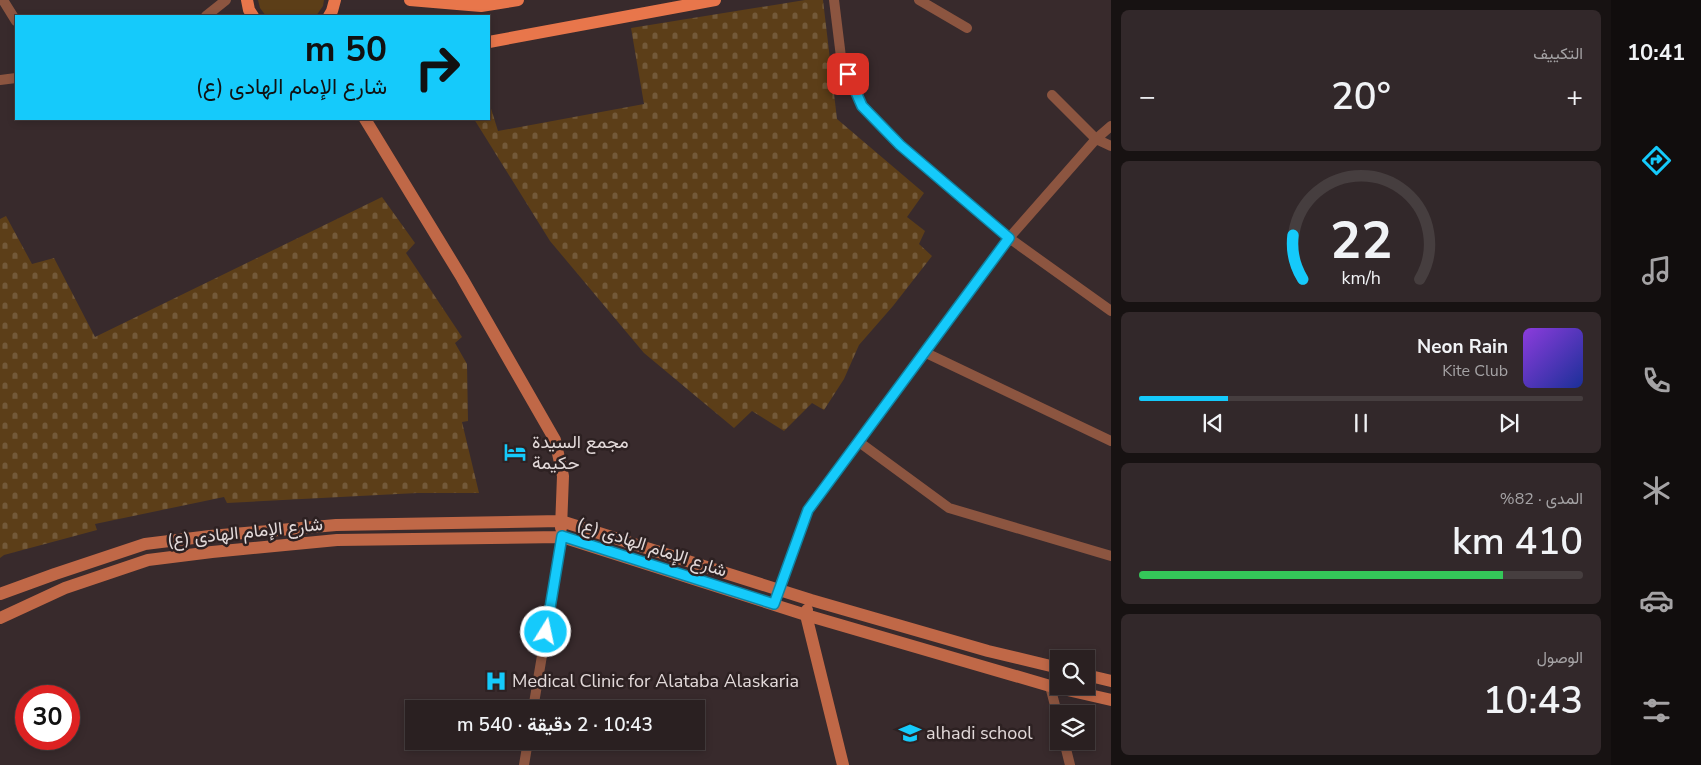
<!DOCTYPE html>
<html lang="ar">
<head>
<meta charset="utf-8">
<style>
	body { margin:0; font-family:"Nunito Sans",Vazirmatn,sans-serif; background:#32282a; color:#f1f3f6; direction:rtl; height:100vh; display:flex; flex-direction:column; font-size:19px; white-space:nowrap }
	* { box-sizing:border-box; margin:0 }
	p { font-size:16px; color:#a5a3a5 }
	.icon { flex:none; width:28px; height:28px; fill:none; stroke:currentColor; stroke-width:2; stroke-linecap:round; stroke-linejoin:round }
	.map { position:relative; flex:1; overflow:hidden; direction:ltr }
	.side { display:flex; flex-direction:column; gap:10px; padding:10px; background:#171212; width:500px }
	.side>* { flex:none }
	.guide { position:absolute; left:15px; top:15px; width:475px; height:105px; border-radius:0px; box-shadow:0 2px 8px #0003,0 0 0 1px #463e3f; direction:rtl; background:#15cafb; color:#111; overflow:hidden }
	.fabs { position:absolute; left:1050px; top:650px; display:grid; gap:10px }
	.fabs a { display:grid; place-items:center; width:45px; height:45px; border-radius:0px; background:#2a2021; box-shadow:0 2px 8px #0003,0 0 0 1px #463e3f; font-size:25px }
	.speed { position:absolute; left:15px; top:685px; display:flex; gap:10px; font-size:25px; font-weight:700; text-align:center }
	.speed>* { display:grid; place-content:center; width:65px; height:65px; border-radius:50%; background:#2a2021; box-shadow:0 2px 8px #0003,0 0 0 1px #463e3f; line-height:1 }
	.speed .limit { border:8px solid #d22; background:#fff; color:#111 }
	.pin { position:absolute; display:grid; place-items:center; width:42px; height:42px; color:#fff; margin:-21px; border-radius:10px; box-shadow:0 2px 8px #0006 }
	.me { position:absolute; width:55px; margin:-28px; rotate:10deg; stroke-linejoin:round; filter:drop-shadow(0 0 4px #0008) }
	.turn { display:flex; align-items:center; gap:18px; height:105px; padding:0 20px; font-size:22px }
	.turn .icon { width:65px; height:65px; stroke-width:2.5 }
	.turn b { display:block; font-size:35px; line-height:42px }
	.big { font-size:38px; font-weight:600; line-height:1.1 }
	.side .widget { flex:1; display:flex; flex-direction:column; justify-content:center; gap:8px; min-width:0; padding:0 18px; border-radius:8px; background:#32282a }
	.side .dial { align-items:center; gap:0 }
	.dial svg { height:130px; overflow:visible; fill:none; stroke:#463e3f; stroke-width:7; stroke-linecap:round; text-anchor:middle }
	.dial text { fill:#f1f3f6; stroke:none }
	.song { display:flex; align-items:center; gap:15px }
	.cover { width:60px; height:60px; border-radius:8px; background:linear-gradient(135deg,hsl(270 70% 55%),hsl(230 70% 35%)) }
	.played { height:5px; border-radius:2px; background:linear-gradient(90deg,#15cafb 20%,#463e3f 20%) }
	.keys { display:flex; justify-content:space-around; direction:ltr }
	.heat { display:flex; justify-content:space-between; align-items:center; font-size:28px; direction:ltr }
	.charge { height:8px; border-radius:4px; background:linear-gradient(90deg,#34c759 82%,#463e3f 0) }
	.trip { position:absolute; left:405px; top:700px; width:300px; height:50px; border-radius:0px; background:#2a2021; box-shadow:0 2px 8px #0003,0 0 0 1px #463e3f; font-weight:600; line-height:50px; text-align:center; direction:rtl }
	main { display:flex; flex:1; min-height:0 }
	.dock { display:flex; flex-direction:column; width:90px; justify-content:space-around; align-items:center; background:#110d0d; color:#a5a3a5 }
	.dock .icon { width:35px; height:35px }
	.dock .selected { color:#15cafb }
	.dock b { font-size:22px; color:#f1f3f6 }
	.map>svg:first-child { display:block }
	.green { fill:#5c3e18 }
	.cemetery { fill:url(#cemetery-stones) }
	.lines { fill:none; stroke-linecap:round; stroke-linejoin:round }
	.street { stroke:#8c5540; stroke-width:10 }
	.secondary { stroke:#c06847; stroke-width:12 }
	.primary { stroke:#e8764b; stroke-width:12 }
	.route-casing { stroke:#0e83a3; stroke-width:12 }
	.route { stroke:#15cafb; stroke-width:9 }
	.labels { text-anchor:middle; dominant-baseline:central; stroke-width:5; stroke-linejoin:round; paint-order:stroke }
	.poi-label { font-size:18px; fill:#e3dada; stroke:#2d2122; text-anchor:start }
	.street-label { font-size:18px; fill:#e3dada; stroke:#2d2122 }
</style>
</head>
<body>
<main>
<nav class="dock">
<b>10:41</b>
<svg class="icon selected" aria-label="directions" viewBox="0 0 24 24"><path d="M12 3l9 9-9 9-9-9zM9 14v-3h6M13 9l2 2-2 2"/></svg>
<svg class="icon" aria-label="music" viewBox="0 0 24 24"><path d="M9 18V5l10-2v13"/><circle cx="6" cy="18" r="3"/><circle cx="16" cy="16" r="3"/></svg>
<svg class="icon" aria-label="phone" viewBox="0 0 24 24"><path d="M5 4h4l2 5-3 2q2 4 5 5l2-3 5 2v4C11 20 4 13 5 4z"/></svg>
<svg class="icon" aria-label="climate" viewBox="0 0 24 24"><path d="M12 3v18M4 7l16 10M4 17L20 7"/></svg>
<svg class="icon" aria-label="car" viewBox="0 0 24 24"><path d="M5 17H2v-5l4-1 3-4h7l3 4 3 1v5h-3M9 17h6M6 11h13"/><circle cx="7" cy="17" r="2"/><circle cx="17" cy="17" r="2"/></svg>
<svg class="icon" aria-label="filters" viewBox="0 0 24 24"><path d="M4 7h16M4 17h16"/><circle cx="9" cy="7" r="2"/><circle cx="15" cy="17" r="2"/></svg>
</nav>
<section class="side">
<div class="widget"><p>التكييف</p>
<div class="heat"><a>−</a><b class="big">20°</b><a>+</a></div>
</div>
<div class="widget dial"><svg viewBox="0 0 100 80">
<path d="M14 69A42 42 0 1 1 86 69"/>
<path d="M14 69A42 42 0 0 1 8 42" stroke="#15cafb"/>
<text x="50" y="56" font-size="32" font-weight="700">22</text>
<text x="50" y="72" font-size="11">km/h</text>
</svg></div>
<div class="widget">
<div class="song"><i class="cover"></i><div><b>Neon Rain</b><p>Kite Club</p></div></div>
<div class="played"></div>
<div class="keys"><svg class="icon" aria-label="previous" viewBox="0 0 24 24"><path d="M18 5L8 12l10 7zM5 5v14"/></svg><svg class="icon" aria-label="pause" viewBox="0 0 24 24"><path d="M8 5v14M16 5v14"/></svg><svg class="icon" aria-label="next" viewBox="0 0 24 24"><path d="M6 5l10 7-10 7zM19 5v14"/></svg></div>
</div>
<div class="widget"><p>المدى · 82%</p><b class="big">410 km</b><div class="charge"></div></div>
<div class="widget"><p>الوصول</p><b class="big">10:43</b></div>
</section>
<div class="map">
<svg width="1111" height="765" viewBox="0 0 1111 765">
	<defs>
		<pattern id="cemetery-stones" width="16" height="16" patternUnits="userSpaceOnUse" patternTransform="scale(1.25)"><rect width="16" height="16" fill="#5c3e18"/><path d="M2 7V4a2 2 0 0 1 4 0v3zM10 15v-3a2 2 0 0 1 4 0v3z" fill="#735939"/></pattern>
	</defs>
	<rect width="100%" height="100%" fill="#382a2c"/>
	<path class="green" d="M258,0H324L323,6L316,16H266L260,8Z"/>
	<path class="cemetery" d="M805,0H823L837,119L924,193L907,217L925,231L919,244L932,256L893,306L859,345L844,379L824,410L812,403L784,431L752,411L734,428L644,353L550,241L474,119H489V102L498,131L644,104L631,28Z
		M382,197L415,243L406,253L462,337L455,343L467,364L468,421L462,422L479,493H417L227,503L224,497L95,524L97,530L4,555L0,558V219L6,216L32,264L54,258L95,337Z"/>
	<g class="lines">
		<path class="street" d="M3,0L16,21
			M834,0L841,57L862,106L900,145L1009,238L1111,311
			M919,0L967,28
			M206,16L226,0
			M0,80L16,78
			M1052,95L1096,139L1111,146
			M924,352L1111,441
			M859,442L949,508L1111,556
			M774,605L808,510L1009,238L1096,139L1111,126
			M1050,686L1059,721
			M533,709L562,537
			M1064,741L1070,765
			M524,765L528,741"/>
		<path class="secondary" d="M365,119L462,278L555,440L563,476L561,528
			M0,594L55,574L145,544L210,536L336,525L561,521L811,600L988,651L1059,668
			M807,610L806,615L843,765
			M0,618L65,588L148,560L212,552L337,540L562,537L806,615L1050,686L1111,700
			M1086,675L1111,681"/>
		<path class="primary" d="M247,0L249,10L253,16
			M410,0L481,6L518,0
			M329,16L332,11L335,0
			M489,42L715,0"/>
	</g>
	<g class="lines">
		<g class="route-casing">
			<path id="route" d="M546,632L562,536L774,604L808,510L1009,238L900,145L862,106L848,74"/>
		</g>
		<use href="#route" class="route"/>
	</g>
	<defs>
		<g id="hotel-bare" transform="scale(1.725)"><path d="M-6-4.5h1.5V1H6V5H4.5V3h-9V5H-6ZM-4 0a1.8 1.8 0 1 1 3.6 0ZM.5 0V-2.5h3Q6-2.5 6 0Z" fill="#15cafb" stroke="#2d2122" stroke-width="2.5" paint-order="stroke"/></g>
		<g id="hospital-bare" transform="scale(1.725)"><path d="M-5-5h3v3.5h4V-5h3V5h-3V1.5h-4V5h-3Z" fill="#15cafb" stroke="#2d2122" stroke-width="2.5" paint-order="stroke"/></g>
		<g id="school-bare" transform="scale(1.725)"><path d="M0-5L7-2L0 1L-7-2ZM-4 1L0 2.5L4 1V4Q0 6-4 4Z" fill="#15cafb" stroke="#2d2122" stroke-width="2.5" paint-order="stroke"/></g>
	</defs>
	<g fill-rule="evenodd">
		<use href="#hotel-bare" x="515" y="452"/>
		<use href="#hospital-bare" x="496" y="681"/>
		<use href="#school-bare" x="910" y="733"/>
	</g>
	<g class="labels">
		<g class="poi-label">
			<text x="532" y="442">مجمع السيدة<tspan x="532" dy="21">حكيمة</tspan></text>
			<text x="512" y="681">Medical Clinic for Alataba Alaskaria</text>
			<text x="926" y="733">alhadi school</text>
		</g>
		<g class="street-label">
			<text transform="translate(245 532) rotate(-6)">شارع الإمام الهادی (ع)</text>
			<text transform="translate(652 547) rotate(18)">شارع الإمام الهادی (ع)</text>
		</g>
	</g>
</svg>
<div class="fabs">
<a><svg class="icon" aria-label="search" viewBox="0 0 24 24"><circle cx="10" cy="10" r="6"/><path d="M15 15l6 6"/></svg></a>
<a><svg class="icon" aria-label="layers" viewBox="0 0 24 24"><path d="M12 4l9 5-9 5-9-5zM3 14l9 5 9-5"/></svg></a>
</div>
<div class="speed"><div class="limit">30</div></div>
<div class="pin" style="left:848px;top:74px;background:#d93025"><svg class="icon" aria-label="arrive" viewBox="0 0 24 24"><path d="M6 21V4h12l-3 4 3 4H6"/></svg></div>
<svg class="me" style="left:546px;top:632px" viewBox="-20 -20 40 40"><circle r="17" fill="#15cafb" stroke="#fff" stroke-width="3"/><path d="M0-11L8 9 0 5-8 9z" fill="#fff"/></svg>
<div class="trip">10:43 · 2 دقيقة · 540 m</div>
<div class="guide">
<div class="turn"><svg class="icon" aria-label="right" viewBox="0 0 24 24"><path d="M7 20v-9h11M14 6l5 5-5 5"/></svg><div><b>50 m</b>شارع الإمام الهادی (ع)</div></div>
</div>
</div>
</main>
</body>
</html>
